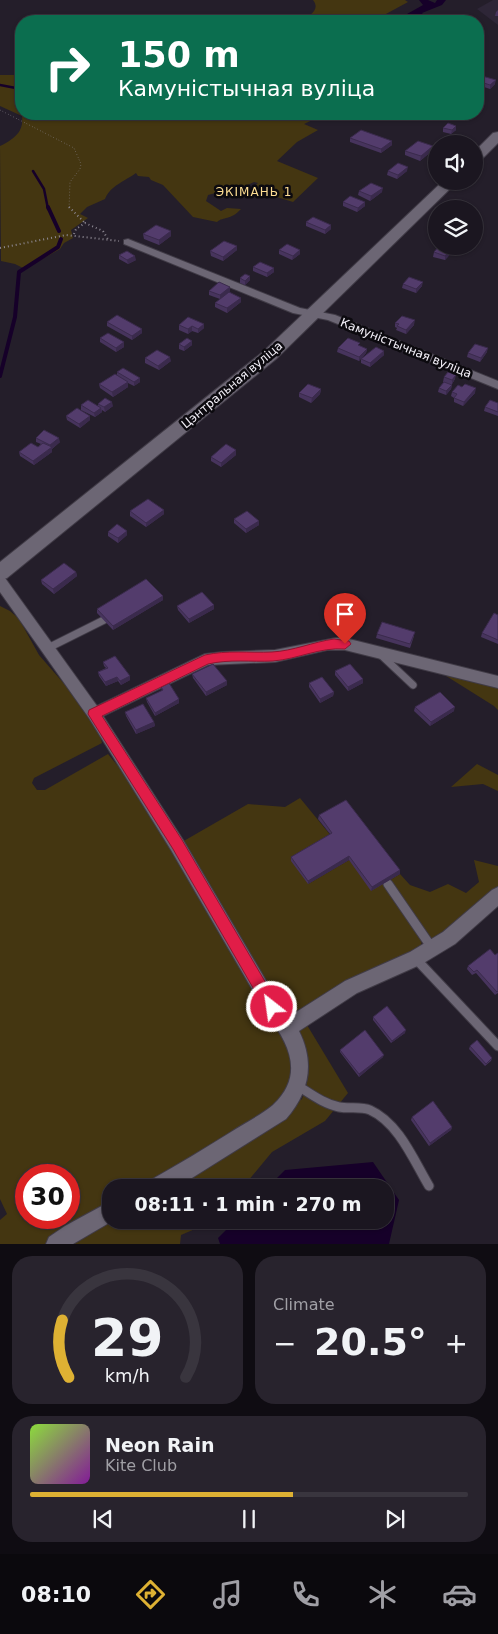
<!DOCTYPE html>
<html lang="en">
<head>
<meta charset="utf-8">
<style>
	body { margin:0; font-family:"DejaVu Sans",sans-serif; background:#28232d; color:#f1f3f6; height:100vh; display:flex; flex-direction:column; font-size:19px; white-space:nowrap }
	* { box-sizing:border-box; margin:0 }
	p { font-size:16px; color:#a09fa5 }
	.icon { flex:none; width:28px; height:28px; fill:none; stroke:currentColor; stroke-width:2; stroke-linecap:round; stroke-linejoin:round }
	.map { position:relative; height:1244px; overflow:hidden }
	.side { display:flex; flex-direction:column; gap:12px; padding:12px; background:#0f0c12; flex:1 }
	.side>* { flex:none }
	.banner { position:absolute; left:15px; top:15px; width:469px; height:105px; border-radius:20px; box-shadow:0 1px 4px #0004,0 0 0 1px #39353e; background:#0b6e4f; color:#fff; overflow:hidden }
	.buttons { position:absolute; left:428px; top:135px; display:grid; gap:10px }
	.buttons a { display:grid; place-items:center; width:55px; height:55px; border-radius:50%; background:#1b1620; box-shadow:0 1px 4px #0004,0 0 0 1px #39353e; font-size:25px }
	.speed { position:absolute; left:15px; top:1164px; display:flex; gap:10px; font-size:25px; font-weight:700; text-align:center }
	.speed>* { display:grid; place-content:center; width:65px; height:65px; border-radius:50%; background:#1b1620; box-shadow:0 1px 4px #0004,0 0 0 1px #39353e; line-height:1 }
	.speed .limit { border:8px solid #d22; background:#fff; color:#111 }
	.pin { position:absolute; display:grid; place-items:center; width:42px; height:42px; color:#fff; margin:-51px -21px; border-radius:50% 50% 50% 0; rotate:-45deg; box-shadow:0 0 5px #0007 }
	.pin .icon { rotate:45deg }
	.me { position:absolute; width:55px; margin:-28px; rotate:330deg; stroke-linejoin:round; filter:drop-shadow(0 0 4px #0008) }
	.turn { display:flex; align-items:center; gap:18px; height:105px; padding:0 20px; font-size:22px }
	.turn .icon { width:65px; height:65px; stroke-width:2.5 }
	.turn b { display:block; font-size:35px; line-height:42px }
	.big { font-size:38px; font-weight:600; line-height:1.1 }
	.side .widget { flex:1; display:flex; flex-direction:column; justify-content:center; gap:8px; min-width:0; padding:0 18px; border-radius:20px; background:#28232d }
	.side .dial { align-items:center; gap:0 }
	.dial svg { height:130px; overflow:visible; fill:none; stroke:#39353e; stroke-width:7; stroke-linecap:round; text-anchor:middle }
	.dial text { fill:#f1f3f6; stroke:none }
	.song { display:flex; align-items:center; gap:15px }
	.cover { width:60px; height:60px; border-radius:8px; background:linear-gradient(135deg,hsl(90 70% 55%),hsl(290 70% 35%)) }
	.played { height:5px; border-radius:2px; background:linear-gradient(90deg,#deb133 60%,#39353e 60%) }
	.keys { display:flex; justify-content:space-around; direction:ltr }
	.heat { display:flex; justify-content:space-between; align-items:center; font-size:28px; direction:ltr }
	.side .tiles { flex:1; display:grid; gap:12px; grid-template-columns:1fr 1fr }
	.widget:last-child { grid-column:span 2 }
	.trip { position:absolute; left:102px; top:1179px; width:292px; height:50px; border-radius:20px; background:#1b1620; box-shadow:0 1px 4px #0004,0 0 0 1px #39353e; font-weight:600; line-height:50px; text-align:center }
	.menu { display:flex; height:80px; justify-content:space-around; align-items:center; background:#0b090d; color:#a09fa5 }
	.menu .icon { width:35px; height:35px }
	.menu .current { color:#deb133 }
	.menu b { font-size:22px; color:#f1f3f6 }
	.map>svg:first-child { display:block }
	.built { fill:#2e2637 }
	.green { fill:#443611; fill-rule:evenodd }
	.water { fill:#160029 }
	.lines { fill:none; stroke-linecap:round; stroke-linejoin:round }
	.stream-far1 { stroke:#160029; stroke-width:2.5 }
	.stream { stroke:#160029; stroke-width:4 }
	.lane-far1-casing { stroke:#403b46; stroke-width:9 }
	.lane-casing { stroke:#403b46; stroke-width:11 }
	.street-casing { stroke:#403b46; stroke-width:2 }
	.secondary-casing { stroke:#403b46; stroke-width:2 }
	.path-far1 { stroke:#8e8993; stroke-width:1; stroke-dasharray:0.5 2.5; stroke-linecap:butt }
	.path { stroke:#8e8993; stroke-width:2; stroke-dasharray:1 3; stroke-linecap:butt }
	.lane-far1 { stroke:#6c6674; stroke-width:7 }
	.lane { stroke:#6c6674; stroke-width:9 }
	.street { fill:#6c6674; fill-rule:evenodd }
	.secondary { fill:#6c6674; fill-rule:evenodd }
	.wall { fill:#47345d }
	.shaded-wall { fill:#3a2a4c }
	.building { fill:#533c6c; stroke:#3a2a4c }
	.route { fill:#e11d48; stroke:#92132f }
	.labels { text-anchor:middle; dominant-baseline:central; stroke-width:5; stroke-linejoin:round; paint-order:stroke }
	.far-quarter-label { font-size:12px; letter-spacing:1px; fill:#fede93; stroke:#0c0a0f }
	.street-label { font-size:12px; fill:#f4f1f9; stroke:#0c0a0f }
</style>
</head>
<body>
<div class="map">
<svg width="498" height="1244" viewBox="0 0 498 1244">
	<rect width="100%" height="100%" fill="#241e2a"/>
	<path class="built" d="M493,0H498V25L477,9Z"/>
	<path class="green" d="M313,0H405L408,2L373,21H301C309,16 321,10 313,0Z
		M0,75H21V114H325L304,124L318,130L297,142L277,161L318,178L293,202L254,190L253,188L258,183L254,182L239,189L226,186L223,191L208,195L206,201L221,211L227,208L241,209C230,221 224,216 217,222L193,217L163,185L151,180L149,177L138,176L136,173C125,181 110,186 105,199L87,207L80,214L88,218L71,230L73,238L64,243L60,249L25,269L15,264L1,261L0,146C14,139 24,132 22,116L0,106Z
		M0,606L10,611L19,619L39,655L66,686L100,735L102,743L34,778L32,783L37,790H45L108,754L127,777L283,1030L295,1068L285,1098L192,1160L142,1187L111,1188V1204L63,1231L75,1238L111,1218V1220H216L181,1235L180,1244H0V1220L7,1214L0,1199ZM26,1175H69V1218H26Z
		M443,674L498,685V710L494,706Z
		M477,764L498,775V791L483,784L451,787Z
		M300,798L332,837L308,884L349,860L383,884L422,939L421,947L298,1014L282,1010L182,842L248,804L285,807Z
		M474,860L498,866V890L436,940L431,938L390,880L400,874L410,885L430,892L448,884L466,893L479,882Z
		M307,1025L348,1093L325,1121L272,1152L243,1187L168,1188L302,1099C307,1086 310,1072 307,1059C304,1048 299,1043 299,1031Z"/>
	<path class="water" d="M419,0H428L435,3L437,0H446L442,5L422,13L425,17L464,19L461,21H416L406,17L407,14L423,5Z
		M373,1162L399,1200L389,1244H220L218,1238L236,1220H386V1188L268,1187L285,1170Z"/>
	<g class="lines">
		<path class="stream-far1" d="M0,85L21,89
			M33,171L44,189L48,209"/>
		<path class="stream" d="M48,207L59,231
			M0,376L15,317L19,272L58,247L61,239"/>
		<g class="lane-far1-casing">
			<path id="lane-far1" d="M46,649L104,620
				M380,654L413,685"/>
		</g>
		<g class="lane-casing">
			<path id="lane" d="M388,884L432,948
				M416,959L498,1046
				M298,1086C311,1094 324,1104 339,1107C349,1109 361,1106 370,1110C399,1123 414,1161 429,1186"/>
		</g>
		<g class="street-casing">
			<path id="street" d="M128,239L300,308L335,315L498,381V389L328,320L293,313L124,244V240Z
				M0,577L5,578L97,706L205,654L223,652L275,650L336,638H345L498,676V688L345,650H327L275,662L208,665L103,716L183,840L278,1001L290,1016L345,981L410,952L443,932L492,890L498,887V906L455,944L422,964L357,993L299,1031C315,1063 309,1093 286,1119L176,1188H147L149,1181C177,1165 204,1149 231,1132C245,1123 261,1115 273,1105C306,1074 288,1042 266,1013L171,850L89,718L0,592Z
				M111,1201V1220H114L73,1244H46L49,1237L65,1226Z"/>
		</g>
		<g class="secondary-casing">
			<path id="secondary" d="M498,132V143L479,162L474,163V152L493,133Z
				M443,181H458L276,359L7,578L0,580V562L264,351Z"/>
		</g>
		<path class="path-far1" d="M0,110L74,148L81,164L80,169L70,182L69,209"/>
		<path class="path" d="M69,207L85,223
			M74,234L76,229L85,223L103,231L109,241
			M0,248L66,235L119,241"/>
		<use href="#lane-far1" class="lane-far1"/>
		<use href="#lane" class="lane"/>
		<use href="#street" class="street"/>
		<use href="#secondary" class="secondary"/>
	</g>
	<path class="wall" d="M498,10V16H495L496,12Z
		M478,79L495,84L490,89L478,85Z
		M443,128L456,130L451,134L443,132Z
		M350,138L392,145L381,153L350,142Z
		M433,146V150L420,161L405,155V151Z
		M388,171H407L397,179L387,175Z
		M359,191L382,192L370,201L358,195Z
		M343,202L365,206L357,212L343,206Z
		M306,222L331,229L325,234L306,226Z
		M171,231V236L159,245L144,239L143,234Z
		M237,246V250L223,261L211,256L210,251Z
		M279,250L300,254L292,260L279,254Z
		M453,251L445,260L433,257L434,252Z
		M119,255L136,260L128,264L119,259Z
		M253,267L274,268V272L267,277L253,271Z
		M240,278L250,280L245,285L240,283Z
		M403,284L422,286L416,293L402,288Z
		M230,287V291L228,293L241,302L227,313L215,307V303L220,299L209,295V291Z
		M107,322L142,329V333L132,340L107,326Z
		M395,323L414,325L406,334L396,330L397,328L395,327Z
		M204,324V328L198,333L192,331L188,334L179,330V325Z
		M100,338L124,347L116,352L100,342Z
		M179,344L192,345L184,351L179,349Z
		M360,346L367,349L366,353L359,361L337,352L338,348Z
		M384,351V355L370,367L361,363V359Z
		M487,352L480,362L467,357L468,353Z
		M145,358L171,361L159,370L145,363Z
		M117,372L140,382L134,386L128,383V387L113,397L100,388L99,384L117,376Z
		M444,377L455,379L452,384L451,389L446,395L438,392L439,388L444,382H443Z
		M321,389L320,394L311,403L299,397V393Z
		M452,392L475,393L463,406L454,402V398L451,396Z
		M498,403V416L484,411L485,407Z
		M98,404L113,406L105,412L102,410V412L95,417L81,410V405L98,406Z
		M66,416L90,420L80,428L67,420Z
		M36,438L60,442L52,449V452L34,465L20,456L19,452L38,447L41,444L36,442Z
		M236,455L221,467L211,461V457Z
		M130,511L164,514L146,527L130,516Z
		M234,519L259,521V525L246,533L234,523Z
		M127,531V535L118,543L108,536V532Z
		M76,572L77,576L54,594L42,584L41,580Z
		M163,596V600L113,630L97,613V609Z
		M355,602V606L346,620L341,618V614L334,611V607Z
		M177,606L214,609L189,623L178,610Z
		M498,615V644L481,637L482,633Z
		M377,634L414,636L410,648L376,638Z
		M103,662L130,676V680L121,685L118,681L106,686L99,676L98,672L106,668L104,666Z
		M335,671L363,679V683L348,691L335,675Z
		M192,674L227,681V685L206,696L193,678Z
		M309,683L334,692L333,696L320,703L309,687Z
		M161,687L179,703L155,716L147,702L146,698L162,691Z
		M415,707L454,711L430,726L414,711Z
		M125,712L154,722L155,726L136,734L126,716Z
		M319,815L400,870V874L371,891L349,860L308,884L291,861V857L330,834L318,819Z
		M498,953V993L495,995L476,973L472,975L467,969L468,966L495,955Z
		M373,1017L405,1033L391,1043L373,1020Z
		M470,1046L492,1058L491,1061L485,1066L469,1049Z
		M340,1050L383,1057L359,1077L340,1052Z
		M412,1117L452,1127L451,1130L429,1146L411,1120Z"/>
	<path class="shaded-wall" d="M496,80L495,84L490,89V85Z
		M484,105L483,109L478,113L479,109Z
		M456,126V130L451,134L452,130Z
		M392,141V145L381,153V149Z
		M433,146V150L420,161L421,156Z
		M408,167L407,171L397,179L398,175Z
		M383,188L382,192L370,201L371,196Z
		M365,202V206L357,212L358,208Z
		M331,225V229L325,234V230Z
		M171,231V236L159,245V240Z
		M237,246V250L223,261V257Z
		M453,247V251L445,260V256Z
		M300,250V254L292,260L293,256Z
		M135,256L136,260L128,264L127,260Z
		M274,268V272L267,277V273Z
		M250,276V280L245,285V281Z
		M423,282L422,286L416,293V289Z
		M230,287V291L220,300V295Z
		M241,298V302L227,313V308Z
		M415,320L414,325L406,334V330Z
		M204,324V328L198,333V329Z
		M192,326V331L188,334V329Z
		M142,329V333L132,340V336Z
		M192,341V345L184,351V347Z
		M124,342V347L116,352V348Z
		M488,348L487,352L480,362L481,358Z
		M367,349L366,353L359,361V357Z
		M384,351V355L370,367V363Z
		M170,357L171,361L159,370L158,366Z
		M456,375L455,379L452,384V380Z
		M140,378V382L134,386V382Z
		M128,382V387L113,397L112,392Z
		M452,385L451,389L446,395V391Z
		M476,388L475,393L463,406L464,402Z
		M321,389L320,394L311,403L312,398Z
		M112,402L113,406L105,412L104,407Z
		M101,408L102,412L95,417L94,413Z
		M90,416V420L80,428L79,424Z
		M59,438L60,442L52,449V452L34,465L33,461L51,448L50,445Z
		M236,450V455L221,467V463Z
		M164,510V514L146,527V523Z
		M259,521V525L246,533V529Z
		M127,531V535L118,543V538Z
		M76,572L77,576L54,594L53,589Z
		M163,596V600L113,630V626Z
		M355,602V606L346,620L347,616Z
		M214,605V609L189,623V619Z
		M130,676V680L121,685L120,681Z
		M117,677L118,681L106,686L105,682Z
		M363,679V683L348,691V687Z
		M227,681V685L206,696V692Z
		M334,692L333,696L320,703V699Z
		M179,699V703L155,716V713Z
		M455,707L454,711L430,726L431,722Z
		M154,722L155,726L136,734V730Z
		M349,856V860L308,884V881Z
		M400,870V874L371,891L372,887Z
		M406,1030L405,1033L391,1043L392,1041Z
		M384,1055L383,1057L359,1077V1074Z
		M452,1127L451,1130L429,1146L430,1143Z"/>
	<path class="building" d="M482,76L496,80L490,85L478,81V79Z
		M478,103L484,105L479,109L478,108Z
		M448,123L456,126L452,130L443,128Z
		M361,130L392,141L381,149L350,138Z
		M418,141L433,146L421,156L405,151Z
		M398,163L408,167L398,175L388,171Z
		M371,183L383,188L371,196L359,191Z
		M350,196L365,202L358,208L343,202Z
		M313,217L331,225L325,230L306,222Z
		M156,225L171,231L159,240L143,234Z
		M224,241L237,246L223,257L210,251Z
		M287,244L300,250L293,256L279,250Z
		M439,246H451L453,247L445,256L434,252Z
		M127,251L135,256L127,260L119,255Z
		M260,262L274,268L267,273L253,267Z
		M245,274L250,276L245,281L240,278Z
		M409,277L423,282L416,289L403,284Z
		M219,282L230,287L220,295L209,291Z
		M229,292L241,298L227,308L215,303Z
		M117,315L142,329L132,336L107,322Z
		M402,316L415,320L406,330L397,326L399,324L395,323Z
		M188,317L204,324L198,329L192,326L188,329L179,325Z
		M108,333L124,342L116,348L100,338Z
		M187,338L192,341L184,347L179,344Z
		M348,338L360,343L358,345L367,349L359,357L338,348Z
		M475,344L488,348L481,358L468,353Z
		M376,347L384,351L370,363L361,359Z
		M157,350L170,357L158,366L145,358Z
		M123,368L140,378L134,382L117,372Z
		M448,372L456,375L452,380L444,377Z
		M115,374L128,382L112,392L99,384Z
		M444,382L452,385L446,391L439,388Z
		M308,384L321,389L312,398L299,393Z
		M465,384L476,388L464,402L454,398L457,394L452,392L458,385L462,387Z
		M105,398L112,402L104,407L98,404Z
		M88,400L101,408L94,413L81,405Z
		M490,400L498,403V412L485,407Z
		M77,408L90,416L79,424L66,416Z
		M44,430L59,438L50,445L36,438Z
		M31,443L38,447L43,443L52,447L33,461L19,452Z
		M226,444L236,450L221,463L211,457Z
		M148,499L164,510L146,523L130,511Z
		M247,511L259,521L246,529L234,519Z
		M117,524L127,531L118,538L108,532Z
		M64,563L76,572L53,589L41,580Z
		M146,579L163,596L113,626L97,609Z
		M202,592L214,605L189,619L177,606Z
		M341,596L355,602L347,616L341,613L343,611L334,607Z
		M494,613L498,615V640L482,633Z
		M382,622L415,632L410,644L377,634Z
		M115,656L130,676L120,681L117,677L105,682L98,672L108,668L103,662Z
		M213,664L227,681L206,692L192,674Z
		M350,664L363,679L348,687L335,671Z
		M322,677L334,692L320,699L309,683Z
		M169,683L179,699L155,713L146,698L163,690L161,687Z
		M440,692L455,707L431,722L415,707Z
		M143,704L154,722L136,730L125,712Z
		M346,800L400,870L372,887L349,856L308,881L291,857L332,833L319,815Z
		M490,949L495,955L498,953V991L497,992L477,970L474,972L468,966Z
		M387,1006L406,1030L392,1041L373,1017Z
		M365,1030L384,1055L359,1074L340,1050Z
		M477,1040L492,1058L486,1064L470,1046Z
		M433,1101L452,1127L430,1143L412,1117Z"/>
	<path class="route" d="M334,639L349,641L351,644L345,649C320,647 298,659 273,661C251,662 229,659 208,664L102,716L182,840L277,1002L279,1007L277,1012L272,1014L267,1012L173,849L88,714L89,710L205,655C227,650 249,653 272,652C293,651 313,642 334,639Z"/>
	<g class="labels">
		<g class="far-quarter-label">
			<text x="254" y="192">ЭКІМАНЬ 1</text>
		</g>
		<g class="street-label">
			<text transform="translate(406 348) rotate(22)">Камуністычная вуліца</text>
			<text transform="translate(232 385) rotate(-40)">Цэнтральная вуліца</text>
		</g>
	</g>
</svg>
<div class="buttons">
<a><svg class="icon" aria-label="sound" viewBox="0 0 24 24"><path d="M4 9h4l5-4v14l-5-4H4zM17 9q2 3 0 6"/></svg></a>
<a><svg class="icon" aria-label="layers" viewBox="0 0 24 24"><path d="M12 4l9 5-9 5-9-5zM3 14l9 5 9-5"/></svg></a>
</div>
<div class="speed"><div class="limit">30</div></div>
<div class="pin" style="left:345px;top:644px;background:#d93025"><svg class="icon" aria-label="arrive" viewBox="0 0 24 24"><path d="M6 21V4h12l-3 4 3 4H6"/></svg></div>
<svg class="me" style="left:272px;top:1007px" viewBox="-20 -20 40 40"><circle r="17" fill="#e11d48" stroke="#fff" stroke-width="3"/><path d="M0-11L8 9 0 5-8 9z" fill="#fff"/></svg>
<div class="trip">08:11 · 1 min · 270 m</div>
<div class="banner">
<div class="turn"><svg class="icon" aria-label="right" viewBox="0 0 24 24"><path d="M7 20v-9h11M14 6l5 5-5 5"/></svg><div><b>150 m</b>Камуністычная вуліца</div></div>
</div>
</div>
<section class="side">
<div class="tiles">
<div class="widget dial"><svg viewBox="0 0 100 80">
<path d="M14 69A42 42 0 1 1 86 69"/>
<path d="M14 69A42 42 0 0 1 10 34" stroke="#deb133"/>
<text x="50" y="56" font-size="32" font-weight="700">29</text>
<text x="50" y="72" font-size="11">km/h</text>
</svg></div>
<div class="widget"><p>Climate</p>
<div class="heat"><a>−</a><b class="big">20.5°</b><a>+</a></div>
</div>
<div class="widget">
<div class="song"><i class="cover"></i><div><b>Neon Rain</b><p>Kite Club</p></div></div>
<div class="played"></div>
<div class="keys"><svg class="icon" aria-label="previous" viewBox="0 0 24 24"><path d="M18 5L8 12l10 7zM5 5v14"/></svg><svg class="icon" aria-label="pause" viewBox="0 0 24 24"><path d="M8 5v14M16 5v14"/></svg><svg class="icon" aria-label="next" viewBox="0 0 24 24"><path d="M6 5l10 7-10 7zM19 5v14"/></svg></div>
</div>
</div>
</section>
<nav class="menu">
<b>08:10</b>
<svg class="icon current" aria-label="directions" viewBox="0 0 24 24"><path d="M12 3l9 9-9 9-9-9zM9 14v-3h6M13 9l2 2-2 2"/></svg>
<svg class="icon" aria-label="music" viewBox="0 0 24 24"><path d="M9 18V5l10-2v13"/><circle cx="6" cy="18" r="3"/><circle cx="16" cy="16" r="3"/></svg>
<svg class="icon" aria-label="phone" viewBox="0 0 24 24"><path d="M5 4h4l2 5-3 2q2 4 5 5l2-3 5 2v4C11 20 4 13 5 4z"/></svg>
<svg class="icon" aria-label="climate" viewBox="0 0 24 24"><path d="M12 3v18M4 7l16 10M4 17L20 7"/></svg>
<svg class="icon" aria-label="car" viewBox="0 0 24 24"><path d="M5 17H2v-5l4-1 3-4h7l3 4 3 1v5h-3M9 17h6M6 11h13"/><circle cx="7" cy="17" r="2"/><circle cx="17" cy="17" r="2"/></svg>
</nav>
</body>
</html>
